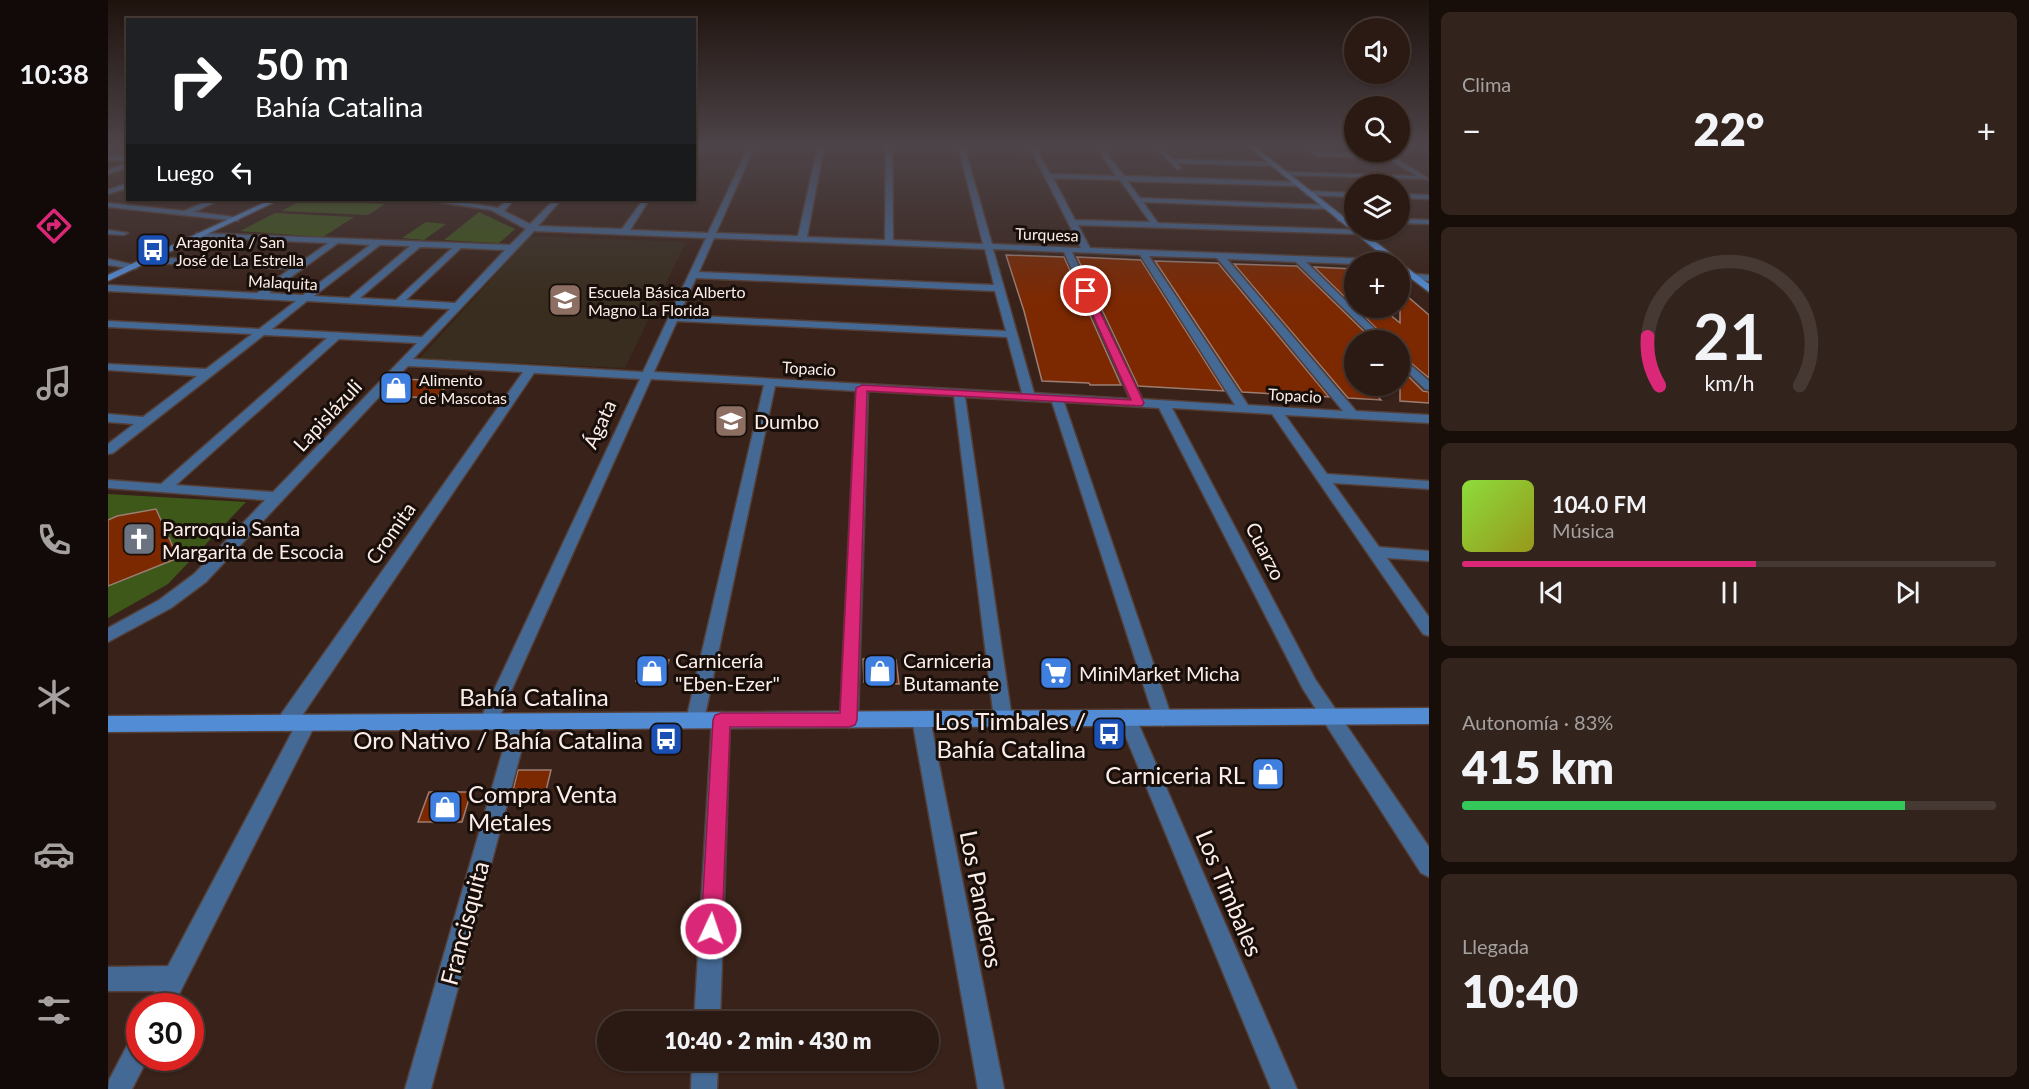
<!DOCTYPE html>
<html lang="es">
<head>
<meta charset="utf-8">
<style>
	body { margin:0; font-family:Lato,sans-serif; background:#32231c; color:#f1f3f6; height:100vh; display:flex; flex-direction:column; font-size:22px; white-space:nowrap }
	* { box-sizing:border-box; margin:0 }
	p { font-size:20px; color:#a5a1a0 }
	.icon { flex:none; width:33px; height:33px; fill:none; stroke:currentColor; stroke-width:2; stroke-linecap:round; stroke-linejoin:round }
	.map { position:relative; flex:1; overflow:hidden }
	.side { display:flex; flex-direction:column; gap:12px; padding:12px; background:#170e0a; width:600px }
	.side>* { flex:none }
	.banner { position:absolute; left:18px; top:18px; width:570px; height:183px; border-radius:0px; box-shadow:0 2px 4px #0004,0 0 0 2px #463833; background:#202124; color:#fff; overflow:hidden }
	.controls { position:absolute; left:1236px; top:18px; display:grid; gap:12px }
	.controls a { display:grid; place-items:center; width:66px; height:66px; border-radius:50%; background:#2a1a13; box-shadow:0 2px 4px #0004,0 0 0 2px #463833; font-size:30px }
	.speed { position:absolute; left:18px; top:993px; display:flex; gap:12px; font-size:30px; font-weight:700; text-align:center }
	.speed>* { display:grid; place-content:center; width:78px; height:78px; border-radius:50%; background:#2a1a13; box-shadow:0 2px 4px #0004,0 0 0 2px #463833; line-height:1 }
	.speed .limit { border:9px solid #d22; background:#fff; color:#111 }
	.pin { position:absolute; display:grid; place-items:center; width:51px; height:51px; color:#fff; margin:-26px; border:3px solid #fff; border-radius:50%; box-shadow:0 2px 6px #0007 }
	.me { position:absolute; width:66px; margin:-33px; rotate:3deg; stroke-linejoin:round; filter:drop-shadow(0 0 4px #0008) }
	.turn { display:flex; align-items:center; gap:21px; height:126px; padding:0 30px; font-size:27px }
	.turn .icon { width:78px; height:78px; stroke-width:2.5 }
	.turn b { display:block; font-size:42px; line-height:51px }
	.then { display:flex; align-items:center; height:57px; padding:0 30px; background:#0003; gap:12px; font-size:22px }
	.big { font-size:45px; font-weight:800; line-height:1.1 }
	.side .tile { flex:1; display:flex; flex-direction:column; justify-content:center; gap:9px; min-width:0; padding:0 21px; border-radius:9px; background:#32231c }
	.side .dial { align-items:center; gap:0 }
	.dial svg { height:156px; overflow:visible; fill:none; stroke:#463833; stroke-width:7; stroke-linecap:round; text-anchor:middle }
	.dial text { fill:#f1f3f6; stroke:none }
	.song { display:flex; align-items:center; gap:18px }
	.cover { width:72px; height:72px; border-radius:9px; background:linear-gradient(135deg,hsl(90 70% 55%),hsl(60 70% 35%)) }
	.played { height:6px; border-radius:3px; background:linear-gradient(90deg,#db2777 55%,#463833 55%) }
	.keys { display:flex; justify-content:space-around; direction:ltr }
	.heat { display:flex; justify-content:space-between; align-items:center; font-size:33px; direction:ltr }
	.charge { height:9px; border-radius:4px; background:linear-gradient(90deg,#34c759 83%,#463833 0) }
	.trip { position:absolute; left:489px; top:1011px; width:342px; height:60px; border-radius:30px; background:#2a1a13; box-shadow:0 2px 4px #0004,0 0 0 2px #463833; font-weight:800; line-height:60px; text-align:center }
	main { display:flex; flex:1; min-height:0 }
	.tabs { display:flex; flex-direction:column; width:108px; justify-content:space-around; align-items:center; background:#110a08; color:#a5a1a0 }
	.tabs .icon { width:42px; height:42px }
	.tabs .current { color:#db2777 }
	.tabs b { font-size:27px; color:#f1f3f6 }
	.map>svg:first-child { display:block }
	.education { fill:#392d1f }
	.green { fill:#3e5819 }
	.building { fill:#7c2902; stroke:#9a7e74; stroke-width:1.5 }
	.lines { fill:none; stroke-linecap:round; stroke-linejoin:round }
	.street-casing { stroke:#543e36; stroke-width:3 }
	.secondary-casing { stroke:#543e36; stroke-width:3 }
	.street { fill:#456995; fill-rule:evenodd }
	.secondary { fill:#528cd4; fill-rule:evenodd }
	.route { fill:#db2777; stroke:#8e194d; stroke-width:1.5 }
	.labels { text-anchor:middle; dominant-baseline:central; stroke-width:6; stroke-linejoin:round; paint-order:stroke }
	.far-street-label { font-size:16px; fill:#fdede8; stroke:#180e0a }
	.far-poi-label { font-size:16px; fill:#fdede8; stroke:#180e0a; text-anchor:start }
	.street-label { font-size:20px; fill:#fdede8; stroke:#180e0a }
	.poi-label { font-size:20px; fill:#fdede8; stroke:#180e0a; text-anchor:start }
	.near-street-label { font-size:24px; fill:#fdede8; stroke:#180e0a }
	.near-poi-label { font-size:24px; fill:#fdede8; stroke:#180e0a; text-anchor:end }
</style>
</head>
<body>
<main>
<nav class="tabs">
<b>10:38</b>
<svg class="icon current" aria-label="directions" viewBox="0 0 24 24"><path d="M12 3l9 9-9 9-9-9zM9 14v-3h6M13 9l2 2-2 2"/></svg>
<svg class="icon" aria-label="music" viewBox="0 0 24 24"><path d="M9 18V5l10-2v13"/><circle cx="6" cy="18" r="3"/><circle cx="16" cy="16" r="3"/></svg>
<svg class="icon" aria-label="phone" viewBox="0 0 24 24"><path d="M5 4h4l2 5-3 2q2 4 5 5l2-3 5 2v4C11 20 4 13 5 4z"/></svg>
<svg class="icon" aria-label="climate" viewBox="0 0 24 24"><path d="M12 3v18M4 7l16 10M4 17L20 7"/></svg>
<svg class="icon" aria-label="car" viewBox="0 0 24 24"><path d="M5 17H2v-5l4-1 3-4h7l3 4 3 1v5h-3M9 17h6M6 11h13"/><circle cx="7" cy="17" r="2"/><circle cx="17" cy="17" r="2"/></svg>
<svg class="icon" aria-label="filters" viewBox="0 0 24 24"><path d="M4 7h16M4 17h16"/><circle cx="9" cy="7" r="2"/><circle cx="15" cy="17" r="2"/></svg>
</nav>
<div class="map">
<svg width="1321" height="1089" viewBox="0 0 1321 1089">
	<rect width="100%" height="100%" fill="#382219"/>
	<path class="education" d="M1079,147L1128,149L1143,161L1069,159L1060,150H1081Z
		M422,236L578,242L517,368L312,358Z"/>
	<path class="green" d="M193,200L277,204L260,215L174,211Z
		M371,212L407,229L391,243L336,240Z
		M167,213L246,217L215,237L132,231Z
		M318,222L338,224L316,240L294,238Z
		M0,494L138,502L60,584L0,618Z"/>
	<path class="building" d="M898,255L956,257L1013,385H982L981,383L934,381L916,311Z
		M969,257L1033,260L1116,391L1030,386Z
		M1047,261L1110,263L1221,397L1134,392Z
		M1126,264L1189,266L1265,340L1246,339V386H1260L1273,400L1240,398Z
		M1206,267L1246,269V306Z
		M1292,290L1321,315V378L1292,354V340H1280L1248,308H1274L1292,323Z
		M1292,368L1315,391L1321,392V403L1292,401Z
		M292,379L342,381L329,398L277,396Z
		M48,509L70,558L0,586V520L9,516Z
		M536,657L561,660L554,684L528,681Z
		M755,659L788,660L791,684L756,682Z
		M410,770H443L435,803H402Z
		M321,792H363L354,822H310Z"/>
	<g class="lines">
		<g class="street-casing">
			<path id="street" d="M641,146H647L608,233L690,236L710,146H716L699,237L777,240L778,146H784L785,240L875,244L850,146H856L884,244L973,248L921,146H927L942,174L1008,176L987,146H993L1016,176L1190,182L1194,184L1190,186L1019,181L1032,198L1218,205L1222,207L1218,209L1035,202L1050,223L1253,230L1254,232L1250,234L970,225L982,248L1264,259L1268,262L1246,264L1198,262L1278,340H1268L1188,262L1119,259L1248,411L1321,415V423L1177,415L1219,474L1321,481V489L1225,483L1271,547L1321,551V561L1279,558L1321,617V636L1315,634L1164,414L1064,408L1207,679L1321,847V877L1313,873L1195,689L1051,408L956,402L1064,718L1062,723L1055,726L1048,723L1046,718L944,402L857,397L904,719L902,724L895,727L888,724L886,719L846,396L760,391L750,720L748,725L741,728L734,725L732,720L748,391L667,386L596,720L594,725L587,728L580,725L578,720L656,385L543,379L387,727L380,730L373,727L371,722L532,379L426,373L185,729L178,731L171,729L169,723L171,717L415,372L300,366L98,582L63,608L0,642V628L51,600L86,574L157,500L0,488V480L53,484L219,338L156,335L5,453L0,454V444L26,424L0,422V414L35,417L89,376L0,370V364L98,369L144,334L0,327V321L151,329L188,301L0,291V285L149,293L182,269L39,263L35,260L39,257L190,264L220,243L88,237V233H91L402,245L418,229L383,210L330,202L327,200H342L390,208L399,200H406L396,211L422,224L446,200H453L430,226L514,229L535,200H541L522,230L600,233ZM945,178L1012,180L1042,222L967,220ZM426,231L598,238L535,372L305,359ZM606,238L877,249L886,285L591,272ZM230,243L262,245L195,295L161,293ZM272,245L302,246L241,298L206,296ZM312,247L344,248L288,300L252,298ZM353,248L397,250L347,303L298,300ZM885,249L956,252L1022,399L926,393ZM964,252L1032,255L1127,405L1034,399ZM1041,256L1109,258L1235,411L1140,405ZM588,278L887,291L898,331L571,315ZM199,301L342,309L314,337L164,329ZM569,321L899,337L914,393L546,372ZM231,339L309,343L165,492L68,485Z
				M1046,146H1052L1065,159L1165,162L1168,164L1165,166L1069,163L1073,168L1070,170Z
				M1193,146H1200L1210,152L1272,154L1271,152H1278L1321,179L1175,175L1177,172L1309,176L1279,158L1208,156Z
				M0,156L20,157V161L0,160Z
				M20,163V167L0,174V170Z
				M20,183V188L0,194V190Z
				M1201,191L1246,193V197L1198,195Z
				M1292,194L1321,195V199L1292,198Z
				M103,200H112L86,212L127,217L131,219L130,221L0,207V203L76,211Z
				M1233,217H1246V221H1230L1229,219Z
				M1292,219L1321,220V224L1292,223Z
				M0,230L20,233L16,235L0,234Z
				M0,259L31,266L27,269L0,265Z
				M1306,274L1321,275V281L1303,279V275Z
				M1292,356L1321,381V390L1317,389L1292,365Z
				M1019,710L1026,713L1028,718L1189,1089H1163L1010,718L1012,713Z
				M813,711L820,714L822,719L896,1089H870L804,719L806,714Z
				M613,712L620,715L622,720L612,1022H586L604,720L606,715Z
				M412,714L419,717L421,722L323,1089H297L403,722L405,717Z
				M199,715L206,717L208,723L65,1006H40L47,991H0V967L60,966L192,717Z
				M32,1034V1058H40L24,1089H0L1,1080L23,1038Z
				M584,1060H610L609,1089H583Z"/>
		</g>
		<g class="secondary-casing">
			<path id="secondary" d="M1139,146H1146L1246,225V230H1252L1291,260L1292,262V263L1283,262Z
				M162,200H171L0,281V275Z
				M1292,263L1321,284V292L1292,270Z
				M1321,708V724L0,732V716Z"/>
		</g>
		<use href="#street" class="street"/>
		<use href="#secondary" class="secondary"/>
	</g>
	<linearGradient id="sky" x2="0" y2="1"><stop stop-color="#1f130e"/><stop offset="0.49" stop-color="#4d4449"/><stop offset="1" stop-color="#4d4449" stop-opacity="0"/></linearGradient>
	<rect width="1321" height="298" fill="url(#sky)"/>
	<path class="route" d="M978,288L982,291L1036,403L1034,406L759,391L749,720L747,725L741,727H622L614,929L611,936L603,939L596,936L593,929L605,720L607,715L613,713H732L748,388L754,385L1023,400L974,291Z"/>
	<defs>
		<g id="bus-square" transform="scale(1.725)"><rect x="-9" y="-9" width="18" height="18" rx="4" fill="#1a4fb4" stroke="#180e0a"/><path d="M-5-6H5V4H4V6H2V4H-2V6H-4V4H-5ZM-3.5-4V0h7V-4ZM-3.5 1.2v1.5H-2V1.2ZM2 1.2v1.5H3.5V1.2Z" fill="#fff"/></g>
		<g id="school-square" transform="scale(1.725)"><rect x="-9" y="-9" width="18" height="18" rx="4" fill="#8d6e63" stroke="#180e0a"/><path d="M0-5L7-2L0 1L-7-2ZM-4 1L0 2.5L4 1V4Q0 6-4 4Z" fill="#fff"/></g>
		<g id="shop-square" transform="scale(1.725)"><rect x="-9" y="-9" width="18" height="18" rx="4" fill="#3f7fe0" stroke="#180e0a"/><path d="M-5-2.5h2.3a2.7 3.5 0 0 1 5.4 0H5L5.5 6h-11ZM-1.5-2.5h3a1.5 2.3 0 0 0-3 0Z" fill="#fff"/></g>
		<g id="church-square" transform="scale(1.725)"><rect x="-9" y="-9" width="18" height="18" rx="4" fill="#6b7280" stroke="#180e0a"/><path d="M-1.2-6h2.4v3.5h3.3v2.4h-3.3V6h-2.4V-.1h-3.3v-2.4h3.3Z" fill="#fff"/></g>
		<g id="supermarket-square" transform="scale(1.725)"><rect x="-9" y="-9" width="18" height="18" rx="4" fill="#3f7fe0" stroke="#180e0a"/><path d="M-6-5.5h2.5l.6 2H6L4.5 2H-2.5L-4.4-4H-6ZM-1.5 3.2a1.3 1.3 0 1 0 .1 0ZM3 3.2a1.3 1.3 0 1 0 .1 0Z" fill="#fff"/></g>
	</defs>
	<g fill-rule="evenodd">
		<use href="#bus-square" x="45" y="250"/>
		<use href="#school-square" x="457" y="300"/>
		<use href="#shop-square" x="288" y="388"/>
		<use href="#school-square" x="623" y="421"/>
		<use href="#church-square" x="31" y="539"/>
		<use href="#shop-square" x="544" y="671"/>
		<use href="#shop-square" x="772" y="671"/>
		<use href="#supermarket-square" x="948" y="673"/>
		<use href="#bus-square" x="1001" y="734"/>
		<use href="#bus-square" x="558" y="739"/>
		<use href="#shop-square" x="1160" y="774"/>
		<use href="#shop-square" x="337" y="807"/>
	</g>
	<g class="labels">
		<g class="far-street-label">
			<text transform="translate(939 234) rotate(2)">Turquesa</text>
			<text transform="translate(175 282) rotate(3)">Malaquita</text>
			<text transform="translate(701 368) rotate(3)">Topacio</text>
			<text transform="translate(1187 395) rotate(3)">Topacio</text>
		</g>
		<g class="far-poi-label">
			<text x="68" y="241">Aragonita / San<tspan x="68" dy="18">José de La Estrella</tspan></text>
			<text x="480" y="291">Escuela Básica Alberto<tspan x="480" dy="18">Magno La Florida</tspan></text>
			<text x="311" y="379">Alimento<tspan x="311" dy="18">de Mascotas</tspan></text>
		</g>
		<g class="street-label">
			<text transform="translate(219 415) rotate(-47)">Lapislázuli</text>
			<text transform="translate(491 424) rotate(-65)">Ágata</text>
			<text transform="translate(282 533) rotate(-55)">Cromita</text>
			<text transform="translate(1158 551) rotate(63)">Cuarzo</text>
		</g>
		<g class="poi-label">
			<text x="646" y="421">Dumbo</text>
			<text x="54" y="528">Parroquia Santa<tspan x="54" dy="23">Margarita de Escocia</tspan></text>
			<text x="567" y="660">Carnicería<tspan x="567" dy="23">"Eben-Ezer"</tspan></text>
			<text x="795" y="660">Carniceria<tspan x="795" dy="23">Butamante</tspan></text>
			<text x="971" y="673">MiniMarket Micha</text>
		</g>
		<g class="near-street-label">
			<text x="426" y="696">Bahía Catalina</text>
			<text transform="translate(1122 893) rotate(67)">Los Timbales</text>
			<text transform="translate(874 899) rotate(79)">Los Panderos</text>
			<text transform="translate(356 923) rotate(-75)">Francisquita</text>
		</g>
		<g class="near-poi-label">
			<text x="978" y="720">Los Timbales /<tspan x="978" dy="28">Bahía Catalina</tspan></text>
			<text x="535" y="739">Oro Nativo / Bahía Catalina</text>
			<text x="1137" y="774">Carniceria RL</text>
			<text x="360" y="793" text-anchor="start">Compra Venta<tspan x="360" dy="28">Metales</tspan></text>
		</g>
	</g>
</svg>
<div class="controls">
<a><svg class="icon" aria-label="sound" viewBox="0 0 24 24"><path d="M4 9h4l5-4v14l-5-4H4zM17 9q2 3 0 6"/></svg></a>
<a><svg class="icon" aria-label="search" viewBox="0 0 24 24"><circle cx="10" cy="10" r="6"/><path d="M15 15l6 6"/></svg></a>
<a><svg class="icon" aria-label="layers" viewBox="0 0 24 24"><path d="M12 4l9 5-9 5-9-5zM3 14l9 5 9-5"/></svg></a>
<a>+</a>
<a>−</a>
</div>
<div class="speed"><div class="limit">30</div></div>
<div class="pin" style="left:978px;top:291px;background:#d93025"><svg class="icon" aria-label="arrive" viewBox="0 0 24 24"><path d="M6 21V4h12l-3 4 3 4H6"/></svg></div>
<svg class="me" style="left:603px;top:929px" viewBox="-20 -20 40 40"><circle r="17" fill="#db2777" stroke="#fff" stroke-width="3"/><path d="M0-11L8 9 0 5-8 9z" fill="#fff"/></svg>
<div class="trip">10:40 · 2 min · 430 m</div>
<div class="banner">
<div class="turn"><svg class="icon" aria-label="right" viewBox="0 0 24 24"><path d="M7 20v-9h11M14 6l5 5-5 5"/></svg><div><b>50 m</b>Bahía Catalina</div></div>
<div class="then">Luego<svg class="icon" aria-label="left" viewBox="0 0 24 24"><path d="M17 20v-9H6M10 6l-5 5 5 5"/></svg></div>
</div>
</div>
<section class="side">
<div class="tile"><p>Clima</p>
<div class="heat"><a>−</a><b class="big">22°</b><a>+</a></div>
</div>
<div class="tile dial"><svg viewBox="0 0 100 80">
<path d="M14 69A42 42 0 1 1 86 69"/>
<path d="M14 69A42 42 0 0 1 8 44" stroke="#db2777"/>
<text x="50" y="56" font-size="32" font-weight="700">21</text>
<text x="50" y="72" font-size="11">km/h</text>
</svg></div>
<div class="tile">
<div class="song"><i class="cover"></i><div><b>104.0 FM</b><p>Música</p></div></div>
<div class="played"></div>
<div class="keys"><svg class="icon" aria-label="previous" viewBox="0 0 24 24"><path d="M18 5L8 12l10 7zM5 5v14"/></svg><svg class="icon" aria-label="pause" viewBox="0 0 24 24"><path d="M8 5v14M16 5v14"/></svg><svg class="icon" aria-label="next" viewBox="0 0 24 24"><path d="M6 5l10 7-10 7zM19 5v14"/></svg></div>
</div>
<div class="tile"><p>Autonomía · 83%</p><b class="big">415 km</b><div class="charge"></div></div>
<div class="tile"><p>Llegada</p><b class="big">10:40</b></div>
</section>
</main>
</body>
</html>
